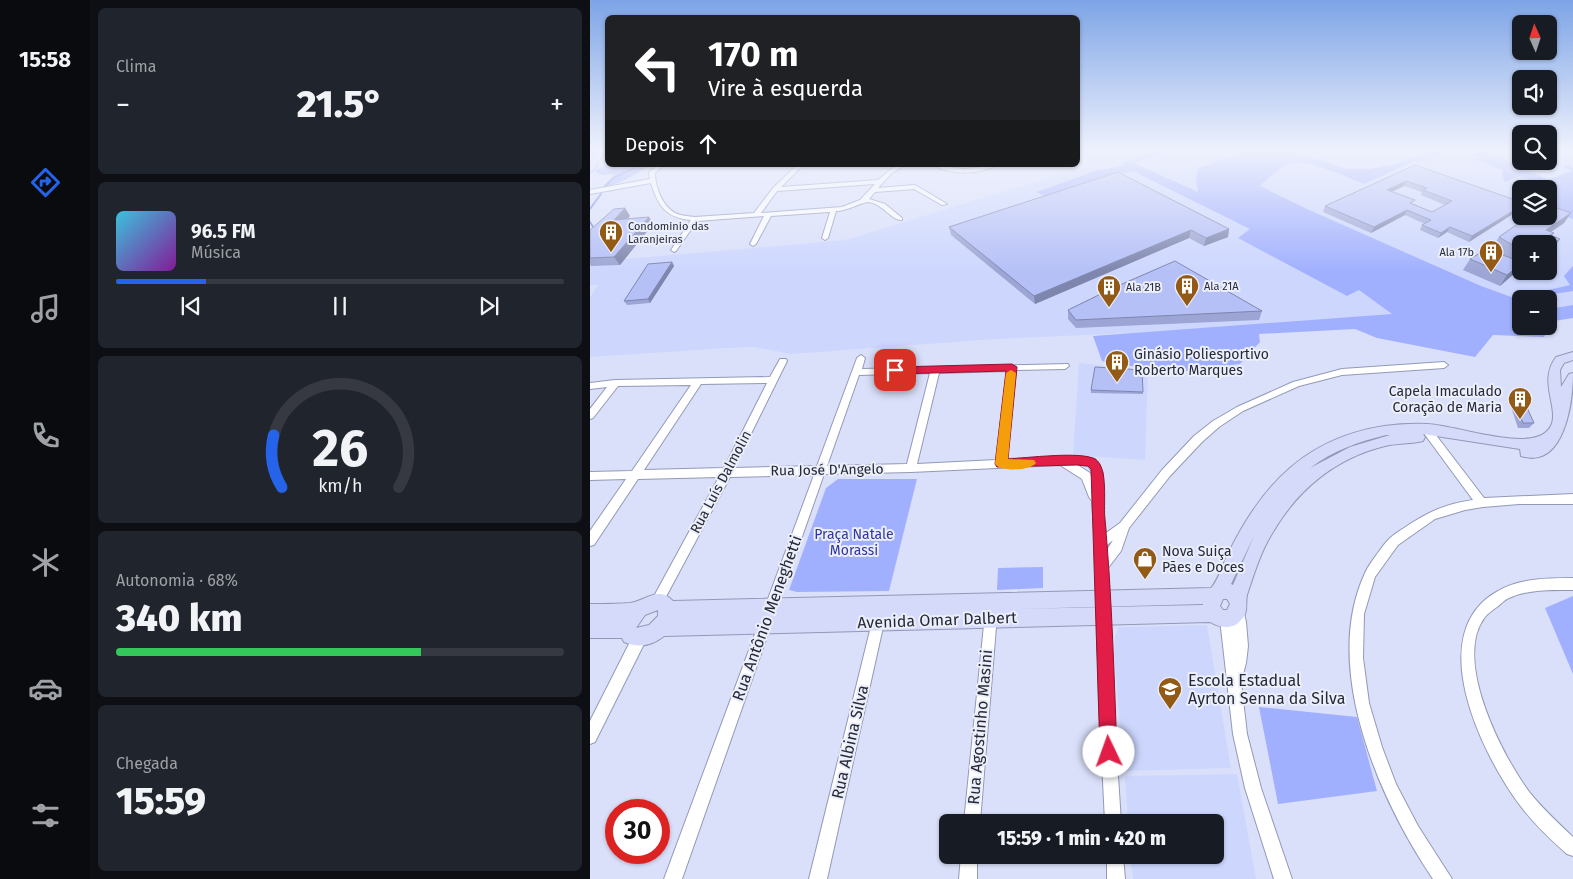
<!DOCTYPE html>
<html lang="pt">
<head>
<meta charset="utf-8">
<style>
	body { margin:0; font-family:"Fira Sans",sans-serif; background:#20242c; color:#f1f3f6; height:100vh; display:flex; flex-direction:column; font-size:19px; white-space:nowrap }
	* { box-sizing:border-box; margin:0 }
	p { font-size:16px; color:#9ea1a6 }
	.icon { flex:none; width:28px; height:28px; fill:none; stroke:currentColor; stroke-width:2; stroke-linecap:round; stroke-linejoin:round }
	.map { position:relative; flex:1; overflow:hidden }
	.drawer { display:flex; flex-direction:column; gap:8px; padding:8px; background:#0d0f14; width:500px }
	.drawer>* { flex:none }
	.guide { position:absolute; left:15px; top:15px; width:475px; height:152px; border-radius:8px; box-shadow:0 1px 4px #0004; background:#202124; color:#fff; overflow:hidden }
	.needle { width:32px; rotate:357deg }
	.controls { position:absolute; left:922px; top:15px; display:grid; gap:10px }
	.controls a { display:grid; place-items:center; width:45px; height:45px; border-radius:8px; background:#171b24; box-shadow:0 1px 4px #0004; font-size:25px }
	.speed { position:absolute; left:15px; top:799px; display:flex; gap:10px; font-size:25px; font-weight:700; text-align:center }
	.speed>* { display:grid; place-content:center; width:65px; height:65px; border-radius:50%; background:#171b24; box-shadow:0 1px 4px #0004; line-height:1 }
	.speed .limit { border:8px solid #d22; background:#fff; color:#111 }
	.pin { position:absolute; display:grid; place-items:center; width:42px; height:42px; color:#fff; margin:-21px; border-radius:10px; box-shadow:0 2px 8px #0006 }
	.me { position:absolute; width:55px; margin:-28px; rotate:357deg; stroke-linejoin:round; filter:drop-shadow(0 0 4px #0008) }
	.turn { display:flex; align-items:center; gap:18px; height:105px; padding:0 20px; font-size:22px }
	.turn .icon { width:65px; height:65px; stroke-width:2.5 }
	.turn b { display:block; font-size:35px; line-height:42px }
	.then { display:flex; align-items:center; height:48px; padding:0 20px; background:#0003; gap:10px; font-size:19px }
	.big { font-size:38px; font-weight:800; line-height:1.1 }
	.drawer .tile { flex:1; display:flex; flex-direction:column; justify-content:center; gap:8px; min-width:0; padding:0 18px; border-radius:8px; background:#20242c }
	.drawer .dial { align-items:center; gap:0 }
	.dial svg { height:130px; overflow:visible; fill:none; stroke:#363941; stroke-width:7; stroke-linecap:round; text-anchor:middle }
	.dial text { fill:#f1f3f6; stroke:none }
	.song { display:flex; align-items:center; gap:15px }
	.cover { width:60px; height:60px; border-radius:8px; background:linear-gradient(135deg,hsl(190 70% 55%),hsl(290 70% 35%)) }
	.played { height:5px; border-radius:2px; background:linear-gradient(90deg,#2563eb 20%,#363941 20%) }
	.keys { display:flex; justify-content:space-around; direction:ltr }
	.heat { display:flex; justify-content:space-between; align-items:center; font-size:28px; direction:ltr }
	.charge { height:8px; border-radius:4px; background:linear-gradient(90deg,#34c759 68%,#363941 0) }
	.trip { position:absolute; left:349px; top:814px; width:285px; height:50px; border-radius:8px; background:#171b24; box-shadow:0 1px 4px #0004; font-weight:800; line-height:50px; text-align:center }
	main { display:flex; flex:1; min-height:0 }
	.dock { display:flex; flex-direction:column; width:90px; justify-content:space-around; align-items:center; background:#090b0e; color:#9ea1a6 }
	.dock .icon { width:35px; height:35px }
	.dock .on { color:#2563eb }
	.dock b { font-size:22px; color:#f1f3f6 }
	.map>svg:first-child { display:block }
	.built { fill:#cdd7fe; fill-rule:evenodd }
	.green { fill:#a1b0fe }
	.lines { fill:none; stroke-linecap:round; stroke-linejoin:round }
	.stream { stroke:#7c8be2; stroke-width:2 }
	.street-casing { stroke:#9299b7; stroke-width:2 }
	.secondary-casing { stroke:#9299b7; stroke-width:2 }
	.street { fill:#fff; fill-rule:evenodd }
	.secondary { fill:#d5dafb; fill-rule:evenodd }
	.wall { fill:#9ca5d4; fill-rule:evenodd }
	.shaded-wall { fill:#7f86ad }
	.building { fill:#b5c0f7; stroke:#7f86ad; fill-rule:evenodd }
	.route { fill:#e11d48; stroke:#92132f }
	.slow { fill:#f59e0b }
	.labels { text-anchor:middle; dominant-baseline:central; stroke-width:4; stroke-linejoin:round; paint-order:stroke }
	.far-poi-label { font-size:11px; fill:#272935; stroke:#ebeefb; text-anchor:start }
	.poi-label { font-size:14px; fill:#272935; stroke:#ebeefb; text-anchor:start }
	.street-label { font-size:14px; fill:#272935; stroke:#ebeefb }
	.park-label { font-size:14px; fill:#33369a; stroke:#ebeefb }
	.near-street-label { font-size:16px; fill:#272935; stroke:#ebeefb }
	.near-poi-label { font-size:16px; fill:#272935; stroke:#ebeefb; text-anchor:start }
</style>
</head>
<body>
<main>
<nav class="dock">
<b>15:58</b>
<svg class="icon on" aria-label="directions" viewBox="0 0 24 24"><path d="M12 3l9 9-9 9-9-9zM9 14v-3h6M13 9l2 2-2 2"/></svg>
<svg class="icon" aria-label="music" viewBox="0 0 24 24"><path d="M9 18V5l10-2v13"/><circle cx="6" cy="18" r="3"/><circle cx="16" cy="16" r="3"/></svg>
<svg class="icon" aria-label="phone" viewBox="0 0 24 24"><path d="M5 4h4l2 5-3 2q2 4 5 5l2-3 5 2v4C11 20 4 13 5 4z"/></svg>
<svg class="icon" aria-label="climate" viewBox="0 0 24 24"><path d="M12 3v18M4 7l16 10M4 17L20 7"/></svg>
<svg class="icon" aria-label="car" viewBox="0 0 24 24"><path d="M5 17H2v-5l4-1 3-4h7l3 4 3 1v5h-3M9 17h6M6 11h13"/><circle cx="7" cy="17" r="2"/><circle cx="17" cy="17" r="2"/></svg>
<svg class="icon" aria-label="filters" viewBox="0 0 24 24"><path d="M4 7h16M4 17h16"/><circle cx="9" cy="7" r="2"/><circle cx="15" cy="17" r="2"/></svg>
</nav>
<section class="drawer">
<div class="tile"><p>Clima</p>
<div class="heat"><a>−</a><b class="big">21.5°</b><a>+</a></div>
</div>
<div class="tile">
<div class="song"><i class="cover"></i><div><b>96.5 FM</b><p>Música</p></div></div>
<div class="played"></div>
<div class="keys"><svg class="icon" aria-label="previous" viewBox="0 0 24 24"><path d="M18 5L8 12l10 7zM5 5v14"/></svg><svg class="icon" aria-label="pause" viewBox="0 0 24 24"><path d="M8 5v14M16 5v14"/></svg><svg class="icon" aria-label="next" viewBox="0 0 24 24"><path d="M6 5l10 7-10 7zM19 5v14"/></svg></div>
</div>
<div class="tile dial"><svg viewBox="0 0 100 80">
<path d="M14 69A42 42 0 1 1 86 69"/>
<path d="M14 69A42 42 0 0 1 9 37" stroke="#2563eb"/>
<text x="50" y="56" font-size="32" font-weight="700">26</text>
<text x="50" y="72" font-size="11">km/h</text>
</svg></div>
<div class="tile"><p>Autonomia · 68%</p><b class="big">340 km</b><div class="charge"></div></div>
<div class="tile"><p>Chegada</p><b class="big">15:59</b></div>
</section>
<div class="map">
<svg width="983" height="879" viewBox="0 0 983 879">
	<rect width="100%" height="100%" fill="#dae0fa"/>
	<path class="built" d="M488,149H931V161H959V149H983V314L959,315V299H931V316L406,339L201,354L164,347L137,348L0,357V297L8,285H0V262L256,240L503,164L488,156ZM931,189H959V216H931ZM931,244H959V271H931Z
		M489,363L558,371L555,460L483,455Z
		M617,625L641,768L534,771L524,652L525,636L529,627Z
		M647,774L666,879H543L540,855H625V822H538L535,776Z"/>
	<path class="green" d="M571,149H585L543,163L608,192L606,179L608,168L664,149H698L757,169H779L806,164L843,149H862L830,163L825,161L774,184C756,177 717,158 699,164C688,168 678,178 670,186L717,209L891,286L924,298L980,285L974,276L983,266V291L931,299V301L924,303L931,308V326H959V309L983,305V318L964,321L954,337L903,335L885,357L787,338L765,329L669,334L670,342L650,364L582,373L512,361L503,336L802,314L769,290L757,296L648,238L660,229L543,171L490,184L456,197L447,192L505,171L532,166L534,162Z
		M876,149H893L958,180L982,171L973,167L979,164L983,168V219L959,210V197L968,191L930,176L915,182L912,174L913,170L886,160L890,158L882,154L886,152Z
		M17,164L18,165H62C46,173 30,185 13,187L25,174L12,175L4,171Z
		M248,479H327L299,591L207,592L199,590L236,488Z
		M453,567V588L407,590L408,568Z
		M983,596V674L955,608Z
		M669,707L767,717L787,791L688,804Z"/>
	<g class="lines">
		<path class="stream" d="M15,186L25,177L51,165
			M0,209L11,194
			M0,222L5,230"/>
		<g class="street-casing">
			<path id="street" d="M68,165H74L65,173C65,186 72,206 85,213C91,216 98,216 105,217L164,213L183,188L207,165H213L191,187L288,180L304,167L315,165L302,173L288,188L325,185L357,204L352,205L324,189L285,192L279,199L295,204L312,218V220C301,221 292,202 277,202C271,203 256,211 246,211L238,238L235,240L232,238L240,212L181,216L166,244L163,246L160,244L174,216L107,221L86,251L84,252L81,250L101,220C76,218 68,206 61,183L0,194V190L60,179L59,172ZM285,184L270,200L252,207L171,213L187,191Z
				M343,165L375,169L407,165C390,175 360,175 343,165Z
				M271,355L275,358L272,369L478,364L479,366L475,369L426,370L417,459L487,456L505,459L513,473V506L516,533L530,523L572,470L604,436L623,421L647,407L703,382L752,369L854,362L858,365L854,368L752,375L709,386L653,411L629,427L612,442L580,476L539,528L531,551L518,568L523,700L531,822H515L509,700L505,543L502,501L499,497L492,479L470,465L321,472L234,474L92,879H74L224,475L140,477L71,606L67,608L63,606L61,602L63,598L129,477L48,479L4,545L0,546V531L36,479L0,480V472L42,471L101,385L28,386L3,418L0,419V409L17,387L0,389V383L25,380L180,377L190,359H196L197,361L144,468L227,466L267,358ZM417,371L406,460L327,464L349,373ZM340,373L317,464L237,466L269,375ZM177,383L134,468L54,470L111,384ZM486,464L498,466L503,473L502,479L500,473ZM523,540L517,550V545Z
				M836,425L839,426L894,498L983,494V504H929L893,507L875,510L845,519L808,545L785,577L774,614L773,658L779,703L792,747L806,784L828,826L862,879H843C789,799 731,668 775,573C778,566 783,560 787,554C791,549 794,544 799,539C803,535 809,531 814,528C838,512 855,504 883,500L833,432L831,429L833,426Z
				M983,578V590C962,590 938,589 919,598C914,600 911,604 907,607C903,610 898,613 895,617C862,660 913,757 940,793C953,809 968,823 983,837V856L977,854C960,839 943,823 929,804C892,754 832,633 908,591C930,578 959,578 983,578Z
				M648,607L653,609L656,622L658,646L656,663L651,682L657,734L671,788L702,879H684L655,788L643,734L630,619L631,615L636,613L641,615L643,625L642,613L643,609Z
				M401,609L406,611L407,615L390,822H374L395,615L396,611Z
				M289,612L294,614L295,618L237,879H219L283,618L284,614Z
				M50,630L55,632L57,637L55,642L5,742L0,744V721L45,632Z
				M371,855H387V879H369Z
				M517,855H533L535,879H517Z"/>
		</g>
		<g class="secondary-casing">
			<path id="secondary" d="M0,149H5L0,151Z
				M9,149H16L4,170L0,172V163Z
				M983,352V360L974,363L970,370L971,387L979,374L983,373C983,401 975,470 931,456L930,449L833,434L835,437L833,441C821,444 807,443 795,446C746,458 708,489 683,532C671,551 664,574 657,595C655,604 659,612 651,620C643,630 630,628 620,622L74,636C62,646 48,648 34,642L32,638H0V604C13,604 27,604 40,603C56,601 68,585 83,601L621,588C629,579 632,565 638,554C653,523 673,491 700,468C738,435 787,422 837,424C865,425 935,451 956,432C976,415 945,385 966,357ZM796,435H800L760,447L720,468C744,450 768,442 796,435ZM664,536L643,585L641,584ZM633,599H637L640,604L637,610H633L630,606ZM613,604V605L427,609ZM68,610V616L59,625L46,628L55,615Z"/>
		</g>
		<use href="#street" class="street"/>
		<use href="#secondary" class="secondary"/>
	</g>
	<path class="wall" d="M825,165L931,202L879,242L857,232L848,238L830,230L832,225L835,224L815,215L781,233L733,212L735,206ZM814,186L832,192L831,195L855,205L842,212L823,204L802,192Z
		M35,208L40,216L37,219L59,217L63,224L30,265L1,266L0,264V230Z
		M974,223L961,232L964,233L962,236L963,249L931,244V265L925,273L910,286L873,270L880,259L917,257L902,248L909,237Z
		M359,227L639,229L638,237L614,246L599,238L445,304L361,235Z
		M82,262L84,266L60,303L37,305L34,301Z
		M478,310L672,311L669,320L486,328L478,319Z
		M501,390L553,392V394L501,393Z
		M924,399L944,423L939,428H928L920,404Z"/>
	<path class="shaded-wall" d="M816,181L814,186L795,195L797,190Z
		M931,206V209L879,242L882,236Z
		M35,208L40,216L29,228L24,220Z
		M817,210L815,215L781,233L784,227Z
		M981,213L974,223L949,240L956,230Z
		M59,217L63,224L30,265L24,257Z
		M860,227L857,232L848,238L851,233Z
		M639,229L638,237L614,246L616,238Z
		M601,230L599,238L445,304L444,296Z
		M970,239L963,249L959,252V247Z
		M82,262L84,266L60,303L58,299Z
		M931,264L925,273L910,286L917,275Z"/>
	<path class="building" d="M825,165L931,202V206L882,236L860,227L851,233L832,225L841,220L817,210L784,227L735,206ZM816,181L837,188L833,190L862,201L842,212L820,203L825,200L797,190Z
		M528,172L639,229L616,238L601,230L444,296L359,227Z
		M959,205L981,213L956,230L964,233L960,235L970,239L959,247V244H931V250L909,237L939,216H959Z
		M35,208L24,220L59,217L24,257L0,258V230L24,209Z
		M897,249L931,262V264L917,275L880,259Z
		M585,261L672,311L486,320L478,310L523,288Z
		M82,262L58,299L34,301L58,264Z
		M505,367L552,370L553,392L501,390Z
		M924,399L934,401L944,423H933Z"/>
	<linearGradient id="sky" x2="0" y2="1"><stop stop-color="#7da4e6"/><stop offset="0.55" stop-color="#eef1fd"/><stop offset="1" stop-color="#eef1fd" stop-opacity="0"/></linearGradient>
	<rect width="983" height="272" fill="url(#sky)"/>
	<path class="route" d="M422,364L427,367L418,459C436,458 491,451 505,459C519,467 513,505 515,520C522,597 524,675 527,752L525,759L519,761L513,759L510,752L501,469L498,466L487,465L407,467L405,464L416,371L305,374L300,370L305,367Z"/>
	<path class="slow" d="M421,370L426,373L418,459L444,460L446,463C440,471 411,472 405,464L416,373Z"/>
	<defs>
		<g id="building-pin" transform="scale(1.25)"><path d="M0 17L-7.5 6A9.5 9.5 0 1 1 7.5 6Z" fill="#935a15" stroke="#ebeefb"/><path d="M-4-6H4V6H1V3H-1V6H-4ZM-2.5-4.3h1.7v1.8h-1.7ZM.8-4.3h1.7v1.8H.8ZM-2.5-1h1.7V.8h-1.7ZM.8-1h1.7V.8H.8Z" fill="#fff"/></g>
		<g id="shop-pin" transform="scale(1.25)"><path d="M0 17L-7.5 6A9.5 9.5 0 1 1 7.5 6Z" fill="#935a15" stroke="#ebeefb"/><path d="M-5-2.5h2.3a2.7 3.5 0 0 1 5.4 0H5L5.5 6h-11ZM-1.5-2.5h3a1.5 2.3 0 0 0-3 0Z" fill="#fff"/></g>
		<g id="school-pin" transform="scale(1.25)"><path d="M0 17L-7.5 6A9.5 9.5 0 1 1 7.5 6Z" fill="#935a15" stroke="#ebeefb"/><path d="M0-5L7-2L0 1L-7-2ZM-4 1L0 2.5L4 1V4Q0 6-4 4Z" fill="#fff"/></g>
	</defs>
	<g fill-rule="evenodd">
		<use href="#building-pin" x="21" y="232"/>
		<use href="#building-pin" x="901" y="252"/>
		<use href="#building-pin" x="597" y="286"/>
		<use href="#building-pin" x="519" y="287"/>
		<use href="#building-pin" x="527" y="362"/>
		<use href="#building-pin" x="930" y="399"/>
		<use href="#shop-pin" x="555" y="559"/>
		<use href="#school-pin" x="580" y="689"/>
	</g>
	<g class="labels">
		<g class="far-poi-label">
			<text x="38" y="226">Condominio das<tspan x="38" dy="13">Laranjeiras</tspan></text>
			<text x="884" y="252" text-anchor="end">Ala 17b</text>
			<text x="614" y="286">Ala 21A</text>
			<text x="536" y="287">Ala 21B</text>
		</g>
		<g class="poi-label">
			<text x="544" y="354">Ginásio Poliesportivo<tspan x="544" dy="16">Roberto Marques</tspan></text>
			<text x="912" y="391" text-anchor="end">Capela Imaculado<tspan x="912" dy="16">Coração de Maria</tspan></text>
			<text x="572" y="551">Nova Suiça<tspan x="572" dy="16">Pães e Doces</tspan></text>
		</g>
		<g class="street-label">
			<text transform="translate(237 470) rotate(-1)">Rua José D'Angelo</text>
			<text transform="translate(131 482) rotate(-62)">Rua Luís Dalmolin</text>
		</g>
		<g class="park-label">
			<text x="264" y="534">Praça Natale<tspan x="264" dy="16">Morassi</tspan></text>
		</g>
		<g class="near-street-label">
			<text transform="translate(177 618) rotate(-70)">Rua Antônio Meneghetti</text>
			<text transform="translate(347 620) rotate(-2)">Avenida Omar Dalbert</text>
			<text transform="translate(390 727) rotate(-85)">Rua Agostinho Masini</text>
			<text transform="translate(260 742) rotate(-77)">Rua Albina Silva</text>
		</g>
		<g class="near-poi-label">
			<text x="598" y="680">Escola Estadual<tspan x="598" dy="18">Ayrton Senna da Silva</tspan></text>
		</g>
	</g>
</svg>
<div class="controls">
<a><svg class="needle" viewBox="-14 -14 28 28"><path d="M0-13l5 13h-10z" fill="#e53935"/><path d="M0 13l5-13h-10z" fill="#9ea1a6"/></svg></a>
<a><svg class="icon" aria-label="sound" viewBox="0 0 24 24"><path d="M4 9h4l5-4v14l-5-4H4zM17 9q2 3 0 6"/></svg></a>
<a><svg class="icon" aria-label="search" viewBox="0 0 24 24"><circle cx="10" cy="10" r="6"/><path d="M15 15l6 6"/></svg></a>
<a><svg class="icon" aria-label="layers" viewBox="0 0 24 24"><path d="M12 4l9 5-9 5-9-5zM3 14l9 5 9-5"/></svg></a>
<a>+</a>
<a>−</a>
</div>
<div class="speed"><div class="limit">30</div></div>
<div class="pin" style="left:305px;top:370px;background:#d93025"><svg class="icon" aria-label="arrive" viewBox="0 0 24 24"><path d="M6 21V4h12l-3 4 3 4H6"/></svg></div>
<svg class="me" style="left:519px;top:752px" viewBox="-20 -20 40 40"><circle r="19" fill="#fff"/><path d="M0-13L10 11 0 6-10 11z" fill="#e11d48"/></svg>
<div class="trip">15:59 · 1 min · 420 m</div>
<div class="guide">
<div class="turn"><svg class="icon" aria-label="left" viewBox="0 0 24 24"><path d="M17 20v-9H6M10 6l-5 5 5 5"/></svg><div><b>170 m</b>Vire à esquerda</div></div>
<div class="then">Depois<svg class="icon" aria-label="ahead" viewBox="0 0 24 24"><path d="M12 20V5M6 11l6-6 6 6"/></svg></div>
</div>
</div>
</main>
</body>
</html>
